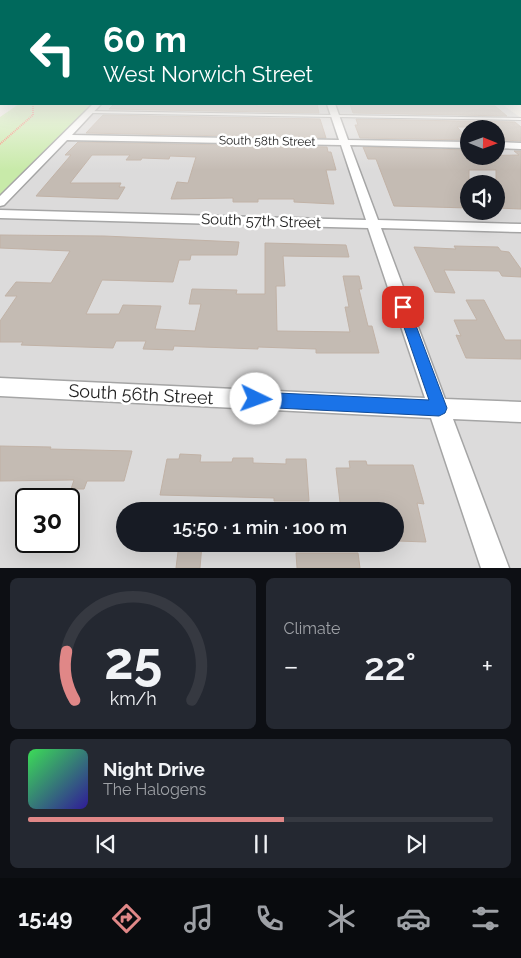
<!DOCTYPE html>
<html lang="en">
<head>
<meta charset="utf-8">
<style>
	body { margin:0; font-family:Raleway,sans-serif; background:#242831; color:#f1f3f6; height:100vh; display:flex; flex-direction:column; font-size:19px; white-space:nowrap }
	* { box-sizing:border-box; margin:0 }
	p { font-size:16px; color:#9ea1a6 }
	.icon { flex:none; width:28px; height:28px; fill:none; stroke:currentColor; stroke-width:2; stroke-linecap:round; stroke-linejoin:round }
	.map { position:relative; height:568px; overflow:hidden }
	.details { display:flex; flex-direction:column; gap:10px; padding:10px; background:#0d0f14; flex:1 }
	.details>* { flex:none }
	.top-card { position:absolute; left:0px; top:0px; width:521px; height:105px; box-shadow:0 5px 20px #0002; background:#00695c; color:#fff; overflow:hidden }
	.needle { width:32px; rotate:91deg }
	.controls { position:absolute; left:460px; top:120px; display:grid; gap:10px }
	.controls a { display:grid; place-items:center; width:45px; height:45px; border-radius:50%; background:#171b24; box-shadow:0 5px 20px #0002; font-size:25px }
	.speed { position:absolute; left:15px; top:488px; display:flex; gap:10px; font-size:25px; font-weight:700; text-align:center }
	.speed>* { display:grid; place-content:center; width:65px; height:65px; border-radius:50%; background:#171b24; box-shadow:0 5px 20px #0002; line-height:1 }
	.speed .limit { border:2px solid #111; border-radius:8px; background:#fff; color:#111 }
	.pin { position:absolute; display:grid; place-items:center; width:42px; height:42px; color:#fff; margin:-21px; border-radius:10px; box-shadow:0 2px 8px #0006 }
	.me { position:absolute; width:55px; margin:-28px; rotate:93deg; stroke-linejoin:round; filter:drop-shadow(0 0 4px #0008) }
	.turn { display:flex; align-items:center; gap:18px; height:105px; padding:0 20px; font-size:22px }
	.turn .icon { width:65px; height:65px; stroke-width:2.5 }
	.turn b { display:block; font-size:35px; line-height:42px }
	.big { font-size:38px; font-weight:600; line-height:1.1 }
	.details .widget { flex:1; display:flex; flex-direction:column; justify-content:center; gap:8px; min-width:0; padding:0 18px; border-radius:8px; background:#242831 }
	.details .dial { align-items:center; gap:0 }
	.dial svg { height:130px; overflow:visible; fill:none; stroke:#363941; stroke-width:7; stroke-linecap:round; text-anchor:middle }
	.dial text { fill:#f1f3f6; stroke:none }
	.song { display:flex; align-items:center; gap:15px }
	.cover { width:60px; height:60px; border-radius:8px; background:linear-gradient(135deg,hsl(130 70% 55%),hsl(250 70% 35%)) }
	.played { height:5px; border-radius:2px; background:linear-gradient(90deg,#e08787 55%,#363941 55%) }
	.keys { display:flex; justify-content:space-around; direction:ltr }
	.heat { display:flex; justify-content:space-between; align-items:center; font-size:28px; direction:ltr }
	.details .tiles { flex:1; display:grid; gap:10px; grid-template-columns:1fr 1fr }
	.widget:last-child { grid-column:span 2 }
	.trip { position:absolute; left:116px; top:502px; width:288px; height:50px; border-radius:25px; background:#171b24; box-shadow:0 5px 20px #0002; font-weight:600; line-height:50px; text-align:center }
	.dock { display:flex; height:80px; justify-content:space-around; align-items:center; background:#090b0e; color:#9ea1a6 }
	.dock .icon { width:35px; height:35px }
	.dock .selected { color:#e08787 }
	.dock b { font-size:22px; color:#f1f3f6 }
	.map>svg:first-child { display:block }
	.residential { fill:#dcdbdb; fill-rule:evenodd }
	.grass { fill:#c8eaa9 }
	.building { fill:#c4bbb3; stroke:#c1b2a6 }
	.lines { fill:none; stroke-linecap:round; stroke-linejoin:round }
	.service-casing { stroke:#a5a5a5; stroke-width:2 }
	.minor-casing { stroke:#a5a5a5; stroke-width:3 }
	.secondary-casing { stroke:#687603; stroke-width:3 }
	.path { stroke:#fb7a69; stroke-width:2; stroke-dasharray:1 1; stroke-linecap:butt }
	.service { fill:#fff; fill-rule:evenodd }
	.minor { fill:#fff; fill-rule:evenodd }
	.secondary { fill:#f5fab7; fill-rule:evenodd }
	.route { fill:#1a73e8; stroke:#114b97 }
	.labels { text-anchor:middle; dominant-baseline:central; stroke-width:5; stroke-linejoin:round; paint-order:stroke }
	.far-street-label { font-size:12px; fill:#1e1e1e; stroke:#fff }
	.street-label { font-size:15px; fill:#1e1e1e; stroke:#fff }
	.near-street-label { font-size:18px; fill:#1e1e1e; stroke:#fff }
</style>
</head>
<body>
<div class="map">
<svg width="521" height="568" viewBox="0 0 521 568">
	<rect width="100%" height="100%" fill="#efece4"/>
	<path class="residential" d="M92,104H502L521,118V568H0V195ZM469,129H496V156H469ZM469,184H496V211H469ZM26,499H69V541H26ZM125,511H395V544H125Z"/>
	<path class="grass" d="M19,104H92L0,195V117Z"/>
	<path class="building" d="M114,104H257V106H283V104H317L319,113L109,109Z
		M350,104L495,106L507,116L353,113Z
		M103,115L320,119L326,138L86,133Z
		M356,119L515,122L521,127V141L504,140L496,133V129L490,127H457L469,140L360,138L355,125H358Z
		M78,142L327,147L328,152H331L336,170H326L334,204L294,202V199H258V202H233V198L171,199L177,182L188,183L196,157L170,156L169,159L142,158L141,160H126L130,155H92L70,183H121L119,187H125L118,199L36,196L71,155H65Z
		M363,147L469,150V156L519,155L514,151H521V209L496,208V170H469V208L394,206L376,159H368Z
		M0,235L104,236L239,242L237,255H191L190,260H179L173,282L102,280L86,314H119L123,305L161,306L155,329L195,331L201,304H189L192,289L237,290L236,294H265V243L346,245L349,257L283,256L285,286H276L277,331L350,332L345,307H349L343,276H359L362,289H359L368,326H372L379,353H316V349L258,347V349L174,346L173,350L143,349L146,341H116L113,348L21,345L23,342H0V321L17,296H5L16,282L51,283L70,251L0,248Z
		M454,246L498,247L501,251L509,252L521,269V277L502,276L499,271L444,270L455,293L435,292L414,247L456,249Z
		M466,300H484L505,340H521V359L466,358L456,335L461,336L454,320H477Z
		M0,446L51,447L50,449L132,451L124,481H87L84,489H71L74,480L0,481Z
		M180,454L201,455L200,462H232L233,458H253V463L286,464V459H306L309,501H274V498L160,495L167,459H179Z
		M349,461H366L367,465H413L424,504L417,503L426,542L398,541L395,527V511H341L336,468H350Z
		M179,544H202L200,568H176Z
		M296,553H358L360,568H297Z"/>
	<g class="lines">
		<g class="service-casing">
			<path id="service" d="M88,111L521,118V120L89,113Z"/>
		</g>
		<g class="minor-casing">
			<path id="minor" d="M93,104H101L72,135L339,140L327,104H335L348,140L469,142V148L350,145L378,220L521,224V232L381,228L445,399L521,402V422L453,419L509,568H481L431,418L0,396V378L425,398L368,228L0,218V210L366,220L341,145L67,140L4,205L0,206V196Z
				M496,142L521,143V149L496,148Z"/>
		</g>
		<g class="secondary-casing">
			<path id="secondary" d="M520,91H521V96H520Z"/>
		</g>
		<path class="path" d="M0,144L33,115V104"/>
		<use href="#service" class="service"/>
		<use href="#minor" class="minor"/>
		<use href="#secondary" class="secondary"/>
	</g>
	<linearGradient id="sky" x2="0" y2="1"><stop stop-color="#8dbfe4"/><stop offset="0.54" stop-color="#f8f6f3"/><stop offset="1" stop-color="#f8f6f3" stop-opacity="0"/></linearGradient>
	<rect width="521" height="170" fill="url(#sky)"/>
	<path class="route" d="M403,302L407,304L409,307L447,408L445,413L439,416L256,407L250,404L248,399L250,394L256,392L429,400L397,307L398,304Z"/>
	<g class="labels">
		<g class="far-street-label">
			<text transform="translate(267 141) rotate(1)">South 58th Street</text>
		</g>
		<g class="street-label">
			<text transform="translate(261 221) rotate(2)">South 57th Street</text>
		</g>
		<g class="near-street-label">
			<text transform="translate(141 394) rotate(3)">South 56th Street</text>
		</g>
	</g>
</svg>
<div class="controls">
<a><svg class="needle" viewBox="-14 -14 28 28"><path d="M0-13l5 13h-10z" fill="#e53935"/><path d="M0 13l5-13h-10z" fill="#9ea1a6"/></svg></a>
<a><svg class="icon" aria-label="sound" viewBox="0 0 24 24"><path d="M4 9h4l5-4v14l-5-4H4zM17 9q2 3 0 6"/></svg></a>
</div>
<div class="speed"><div class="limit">30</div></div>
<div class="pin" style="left:403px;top:307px;background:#d93025"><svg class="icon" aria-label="arrive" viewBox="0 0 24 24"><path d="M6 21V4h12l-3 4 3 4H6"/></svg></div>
<svg class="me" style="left:256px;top:399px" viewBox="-20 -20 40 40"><circle r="19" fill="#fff"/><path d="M0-13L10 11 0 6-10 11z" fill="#1a73e8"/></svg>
<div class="trip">15:50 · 1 min · 100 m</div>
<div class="top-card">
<div class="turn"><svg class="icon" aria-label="left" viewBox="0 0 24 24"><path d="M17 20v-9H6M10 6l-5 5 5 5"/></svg><div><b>60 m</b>West Norwich Street</div></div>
</div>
</div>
<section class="details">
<div class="tiles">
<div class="widget dial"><svg viewBox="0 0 100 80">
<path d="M14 69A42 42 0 1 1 86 69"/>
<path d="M14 69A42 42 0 0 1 9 39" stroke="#e08787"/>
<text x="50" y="56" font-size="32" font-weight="700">25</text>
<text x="50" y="72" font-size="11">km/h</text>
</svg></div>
<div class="widget"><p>Climate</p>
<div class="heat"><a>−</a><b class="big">22°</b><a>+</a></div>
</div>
<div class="widget">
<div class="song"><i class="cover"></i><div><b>Night Drive</b><p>The Halogens</p></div></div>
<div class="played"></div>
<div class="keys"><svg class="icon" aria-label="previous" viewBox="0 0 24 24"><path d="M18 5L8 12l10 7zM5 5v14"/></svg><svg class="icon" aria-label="pause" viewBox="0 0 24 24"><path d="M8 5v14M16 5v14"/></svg><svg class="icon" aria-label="next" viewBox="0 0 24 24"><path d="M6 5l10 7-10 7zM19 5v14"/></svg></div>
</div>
</div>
</section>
<nav class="dock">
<b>15:49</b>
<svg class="icon selected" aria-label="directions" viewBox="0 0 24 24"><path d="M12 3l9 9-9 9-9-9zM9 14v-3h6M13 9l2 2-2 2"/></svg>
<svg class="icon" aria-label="music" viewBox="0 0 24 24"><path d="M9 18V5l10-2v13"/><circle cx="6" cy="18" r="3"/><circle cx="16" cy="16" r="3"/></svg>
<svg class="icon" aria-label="phone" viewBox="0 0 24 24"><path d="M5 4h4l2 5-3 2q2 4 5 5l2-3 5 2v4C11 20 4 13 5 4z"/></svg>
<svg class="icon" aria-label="climate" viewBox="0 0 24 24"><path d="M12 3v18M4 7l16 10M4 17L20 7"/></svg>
<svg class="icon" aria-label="car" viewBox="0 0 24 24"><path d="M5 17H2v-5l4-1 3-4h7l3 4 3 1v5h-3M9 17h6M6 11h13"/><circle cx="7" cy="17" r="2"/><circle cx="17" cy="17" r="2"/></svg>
<svg class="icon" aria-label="filters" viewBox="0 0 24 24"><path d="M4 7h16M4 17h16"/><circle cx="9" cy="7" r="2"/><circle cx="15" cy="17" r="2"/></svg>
</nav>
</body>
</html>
